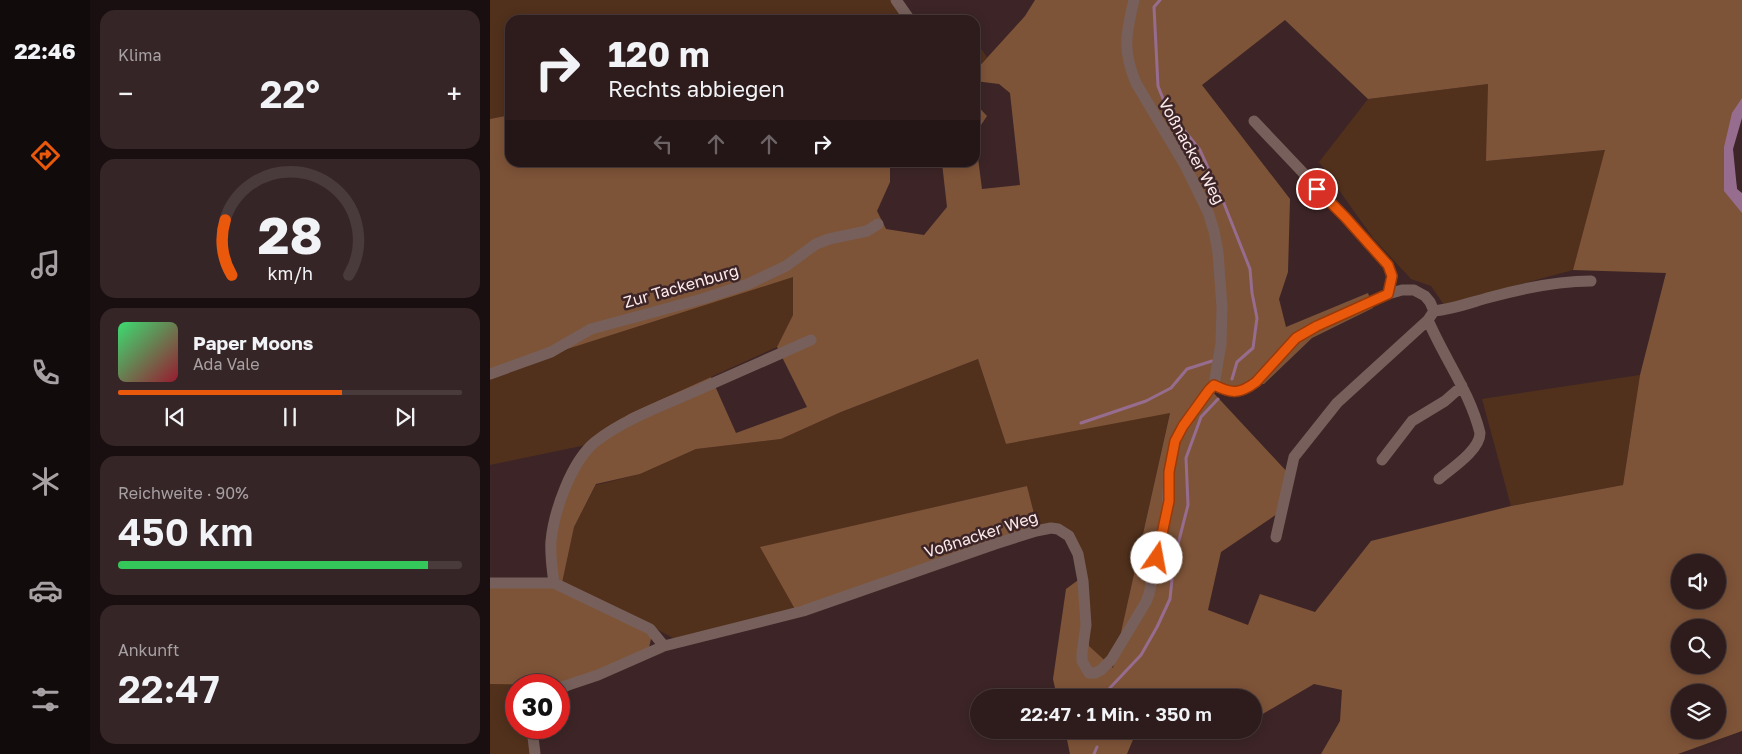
<!DOCTYPE html>
<html lang="de">
<head>
<meta charset="utf-8">
<style>
	body { margin:0; font-family:"Golos Text",sans-serif; background:#362526; color:#f1f3f6; height:100vh; display:flex; flex-direction:column; font-size:19px; white-space:nowrap }
	* { box-sizing:border-box; margin:0 }
	p { font-size:16px; color:#a7a1a4 }
	.icon { flex:none; width:28px; height:28px; fill:none; stroke:currentColor; stroke-width:2; stroke-linecap:round; stroke-linejoin:round }
	.map { position:relative; flex:1; overflow:hidden }
	.details { display:flex; flex-direction:column; gap:10px; padding:10px; background:#190f10; width:400px }
	.details>* { flex:none }
	.hud { position:absolute; left:15px; top:15px; width:475px; height:152px; border-radius:15px; box-shadow:0 2px 12px #0003,0 0 0 1px #493a3b; background:#2e1c1d; color:#f1f3f6; overflow:hidden }
	.fabs { position:absolute; left:1181px; top:554px; display:grid; gap:10px }
	.fabs a { display:grid; place-items:center; width:55px; height:55px; border-radius:50%; background:#2e1c1d; box-shadow:0 2px 12px #0003,0 0 0 1px #493a3b; font-size:25px }
	.speed { position:absolute; left:15px; top:674px; display:flex; gap:10px; font-size:25px; font-weight:700; text-align:center }
	.speed>* { display:grid; place-content:center; width:65px; height:65px; border-radius:50%; background:#2e1c1d; box-shadow:0 2px 12px #0003,0 0 0 1px #493a3b; line-height:1 }
	.speed .limit { border:8px solid #d22; background:#fff; color:#111 }
	.pin { position:absolute; display:grid; place-items:center; width:42px; height:42px; color:#fff; margin:-21px; border:2px solid #fff; border-radius:50%; box-shadow:0 1px 5px #0007 }
	.me { position:absolute; width:55px; margin:-28px; rotate:12deg; stroke-linejoin:round; filter:drop-shadow(0 0 4px #0008) }
	.turn { display:flex; align-items:center; gap:18px; height:105px; padding:0 20px; font-size:22px }
	.turn .icon { width:65px; height:65px; stroke-width:2.5 }
	.turn b { display:block; font-size:35px; line-height:42px }
	.lanes { display:flex; align-items:center; height:48px; padding:0 20px; background:#0003; justify-content:center; gap:25px; direction:ltr }
	.lanes .off { opacity:.35 }
	.big { font-size:38px; font-weight:600; line-height:1.1 }
	.details .widget { flex:1; display:flex; flex-direction:column; justify-content:center; gap:8px; min-width:0; padding:0 18px; border-radius:15px; background:#362526 }
	.details .dial { align-items:center; gap:0 }
	.dial svg { height:130px; overflow:visible; fill:none; stroke:#493a3b; stroke-width:7; stroke-linecap:round; text-anchor:middle }
	.dial text { fill:#f1f3f6; stroke:none }
	.song { display:flex; align-items:center; gap:15px }
	.cover { width:60px; height:60px; border-radius:8px; background:linear-gradient(135deg,hsl(140 70% 55%),hsl(350 70% 35%)) }
	.played { height:5px; border-radius:2px; background:linear-gradient(90deg,#ea580c 65%,#493a3b 65%) }
	.keys { display:flex; justify-content:space-around; direction:ltr }
	.heat { display:flex; justify-content:space-between; align-items:center; font-size:28px; direction:ltr }
	.charge { height:8px; border-radius:4px; background:linear-gradient(90deg,#34c759 90%,#493a3b 0) }
	.trip { position:absolute; left:480px; top:689px; width:292px; height:50px; border-radius:25px; background:#2e1c1d; box-shadow:0 2px 12px #0003,0 0 0 1px #493a3b; font-weight:600; line-height:50px; text-align:center }
	main { display:flex; flex:1; min-height:0 }
	.dock { display:flex; flex-direction:column; width:90px; justify-content:space-around; align-items:center; background:#120b0c; color:#a7a1a4 }
	.dock .icon { width:35px; height:35px }
	.dock .current { color:#ea580c }
	.dock b { font-size:22px; color:#f1f3f6 }
	.map>svg:first-child { display:block }
	.green { fill:#51311c }
	.forest { fill:#7e5438; fill-rule:evenodd }
	.water { fill:#966d8e }
	.lines { fill:none; stroke-linecap:round; stroke-linejoin:round }
	.stream { stroke:#966d8e; stroke-width:3 }
	.minor { stroke:#77605b; stroke-width:11 }
	.route-casing { stroke:#983908; stroke-width:12 }
	.route { stroke:#ea580c; stroke-width:9 }
	.labels { text-anchor:middle; dominant-baseline:central; stroke-width:5; stroke-linejoin:round; paint-order:stroke }
	.street-label { font-size:16px; fill:#fdebec; stroke:#3d2527 }
</style>
</head>
<body>
<main>
<nav class="dock">
<b>22:46</b>
<svg class="icon current" aria-label="directions" viewBox="0 0 24 24"><path d="M12 3l9 9-9 9-9-9zM9 14v-3h6M13 9l2 2-2 2"/></svg>
<svg class="icon" aria-label="music" viewBox="0 0 24 24"><path d="M9 18V5l10-2v13"/><circle cx="6" cy="18" r="3"/><circle cx="16" cy="16" r="3"/></svg>
<svg class="icon" aria-label="phone" viewBox="0 0 24 24"><path d="M5 4h4l2 5-3 2q2 4 5 5l2-3 5 2v4C11 20 4 13 5 4z"/></svg>
<svg class="icon" aria-label="climate" viewBox="0 0 24 24"><path d="M12 3v18M4 7l16 10M4 17L20 7"/></svg>
<svg class="icon" aria-label="car" viewBox="0 0 24 24"><path d="M5 17H2v-5l4-1 3-4h7l3 4 3 1v5h-3M9 17h6M6 11h13"/><circle cx="7" cy="17" r="2"/><circle cx="17" cy="17" r="2"/></svg>
<svg class="icon" aria-label="filters" viewBox="0 0 24 24"><path d="M4 7h16M4 17h16"/><circle cx="9" cy="7" r="2"/><circle cx="15" cy="17" r="2"/></svg>
</nav>
<section class="details">
<div class="widget"><p>Klima</p>
<div class="heat"><a>−</a><b class="big">22°</b><a>+</a></div>
</div>
<div class="widget dial"><svg viewBox="0 0 100 80">
<path d="M14 69A42 42 0 1 1 86 69"/>
<path d="M14 69A42 42 0 0 1 10 35" stroke="#ea580c"/>
<text x="50" y="56" font-size="32" font-weight="700">28</text>
<text x="50" y="72" font-size="11">km/h</text>
</svg></div>
<div class="widget">
<div class="song"><i class="cover"></i><div><b>Paper Moons</b><p>Ada Vale</p></div></div>
<div class="played"></div>
<div class="keys"><svg class="icon" aria-label="previous" viewBox="0 0 24 24"><path d="M18 5L8 12l10 7zM5 5v14"/></svg><svg class="icon" aria-label="pause" viewBox="0 0 24 24"><path d="M8 5v14M16 5v14"/></svg><svg class="icon" aria-label="next" viewBox="0 0 24 24"><path d="M6 5l10 7-10 7zM19 5v14"/></svg></div>
</div>
<div class="widget"><p>Reichweite · 90%</p><b class="big">450 km</b><div class="charge"></div></div>
<div class="widget"><p>Ankunft</p><b class="big">22:47</b></div>
</section>
<div class="map">
<svg width="1252" height="754" viewBox="0 0 1252 754">
	<rect width="100%" height="100%" fill="#3d2527"/>
	<path class="green" d="M0,0H409L423,20H20V115L0,119Z
		M485,40L497,57L485,71Z
		M998,84L997,161L1116,150L1083,270L954,305L941,286L921,279L883,238L829,162L878,99Z
		M303,276V315L287,347L139,414L96,445L0,465V376L68,352Z
		M488,359L516,444L680,412L623,668L598,646L585,538L548,529L537,486L271,547L306,611L185,639L129,609L72,583L84,527L106,485L150,474L206,449L291,439L351,412Z
		M1150,375L1133,485L1021,506L992,399Z
		M0,684H24L26,685V728H41L44,754H0Z"/>
	<path class="forest" d="M545,0H1252V114L1238,147L1252,211V731L1188,754H831L850,721L852,690L824,684L764,719V698L567,697L563,679L576,589L595,575L599,646L623,668L680,413L516,444L488,359L351,412L291,439L206,449L150,474L106,484L84,527L72,583L59,577V545L96,445L139,414L221,377L246,433L317,407L287,347L303,315V277L68,352L0,376V119L20,115V162L400,163V182L387,211L396,229L434,235L457,207L452,163L485,162V135L492,189L530,185L520,93L509,84L485,81V71L535,16ZM795,20L878,99L998,84L996,161L1115,150L1083,270L1176,273L1150,375L1133,485L1021,506L881,541L825,612L770,594L758,625L718,610L731,552L790,512L799,474L719,388L774,384L822,338L883,308L878,293L796,327L789,299L798,272L800,199L712,85ZM1190,562H1228V600H1190ZM1190,628H1228V665H1190ZM1190,692H1228V730H1190Z
		M485,103L497,116L485,134Z
		M537,486L548,529L306,611L270,547Z
		M0,584L65,585L162,634L159,648L69,696V685L0,684Z
		M575,730H647L637,754H580Z
		M716,730H745L732,738Z"/>
	<path class="water" d="M1252,98V118L1243,149L1247,189L1252,193V213L1234,191V147L1242,113Z"/>
	<g class="lines">
		<path class="stream" d="M670,0L664,7L668,86L677,109L710,150L733,201L760,269L762,293L767,318L763,348L747,362L742,379
			M591,423L656,401L681,388L697,369L722,361
			M619,698L618,690L651,655L667,627L680,599L684,560L698,505L696,458L711,417L728,399
			M604,754L607,747"/>
		<path class="minor" d="M406,0L420,20
			M764,121L855,217L898,265L902,276L898,294
			M938,320C954,358 980,392 990,433C990,450 962,468 949,479
			M0,374L61,352L101,329L212,299L258,284L296,266L326,244L339,239L377,231L388,224
			M724,385C742,394 750,394 766,382L806,338L827,326L898,294L912,290H924L935,296L940,302L944,311
			M892,460L922,421L955,401L972,386
			M786,537L804,457L847,403L938,320L944,311C963,309 982,302 1001,297C1034,288 1068,281 1101,281
			M0,583H64L160,629L174,646
			M64,583C62,569 60,555 61,541C64,511 81,462 105,442C134,419 176,404 210,389C247,373 284,356 321,340
			M69,688L108,675L174,646L313,611L505,544L546,531L561,528L568,529L579,536L588,554L593,581L596,625L592,653V661L599,673H605L611,670L621,660L656,602L659,594L677,511L679,472L685,441L703,411L724,385L731,344L732,307L728,252L724,231L718,212L696,167L646,83C632,50 636,34 644,0
			M42,728L45,754"/>
	</g>
	<g class="lines">
		<g class="route-casing">
			<path id="route" d="M667,558L679,501V472L685,441L693,426L719,390L724,385C742,394 750,394 766,382L806,338L827,326L898,294L902,276L898,265L855,217L827,189"/>
		</g>
		<use href="#route" class="route"/>
	</g>
	<g class="labels">
		<g class="street-label">
			<text transform="translate(702 151) rotate(61)">Voßnacker Weg</text>
			<text transform="translate(191 286) rotate(-16)">Zur Tackenburg</text>
			<text transform="translate(491 534) rotate(-18)">Voßnacker Weg</text>
		</g>
	</g>
</svg>
<div class="fabs">
<a><svg class="icon" aria-label="sound" viewBox="0 0 24 24"><path d="M4 9h4l5-4v14l-5-4H4zM17 9q2 3 0 6"/></svg></a>
<a><svg class="icon" aria-label="search" viewBox="0 0 24 24"><circle cx="10" cy="10" r="6"/><path d="M15 15l6 6"/></svg></a>
<a><svg class="icon" aria-label="layers" viewBox="0 0 24 24"><path d="M12 4l9 5-9 5-9-5zM3 14l9 5 9-5"/></svg></a>
</div>
<div class="speed"><div class="limit">30</div></div>
<div class="pin" style="left:827px;top:189px;background:#d93025"><svg class="icon" aria-label="arrive" viewBox="0 0 24 24"><path d="M6 21V4h12l-3 4 3 4H6"/></svg></div>
<svg class="me" style="left:667px;top:558px" viewBox="-20 -20 40 40"><circle r="19" fill="#fff"/><path d="M0-13L10 11 0 6-10 11z" fill="#ea580c"/></svg>
<div class="trip">22:47 · 1 Min. · 350 m</div>
<div class="hud">
<div class="turn"><svg class="icon" aria-label="right" viewBox="0 0 24 24"><path d="M7 20v-9h11M14 6l5 5-5 5"/></svg><div><b>120 m</b>Rechts abbiegen</div></div>
<div class="lanes"><svg class="icon off" aria-label="left" viewBox="0 0 24 24"><path d="M17 20v-9H6M10 6l-5 5 5 5"/></svg><svg class="icon off" aria-label="ahead" viewBox="0 0 24 24"><path d="M12 20V5M6 11l6-6 6 6"/></svg><svg class="icon off" aria-label="ahead" viewBox="0 0 24 24"><path d="M12 20V5M6 11l6-6 6 6"/></svg><svg class="icon" aria-label="right" viewBox="0 0 24 24"><path d="M7 20v-9h11M14 6l5 5-5 5"/></svg></div>
</div>
</div>
</main>
</body>
</html>
